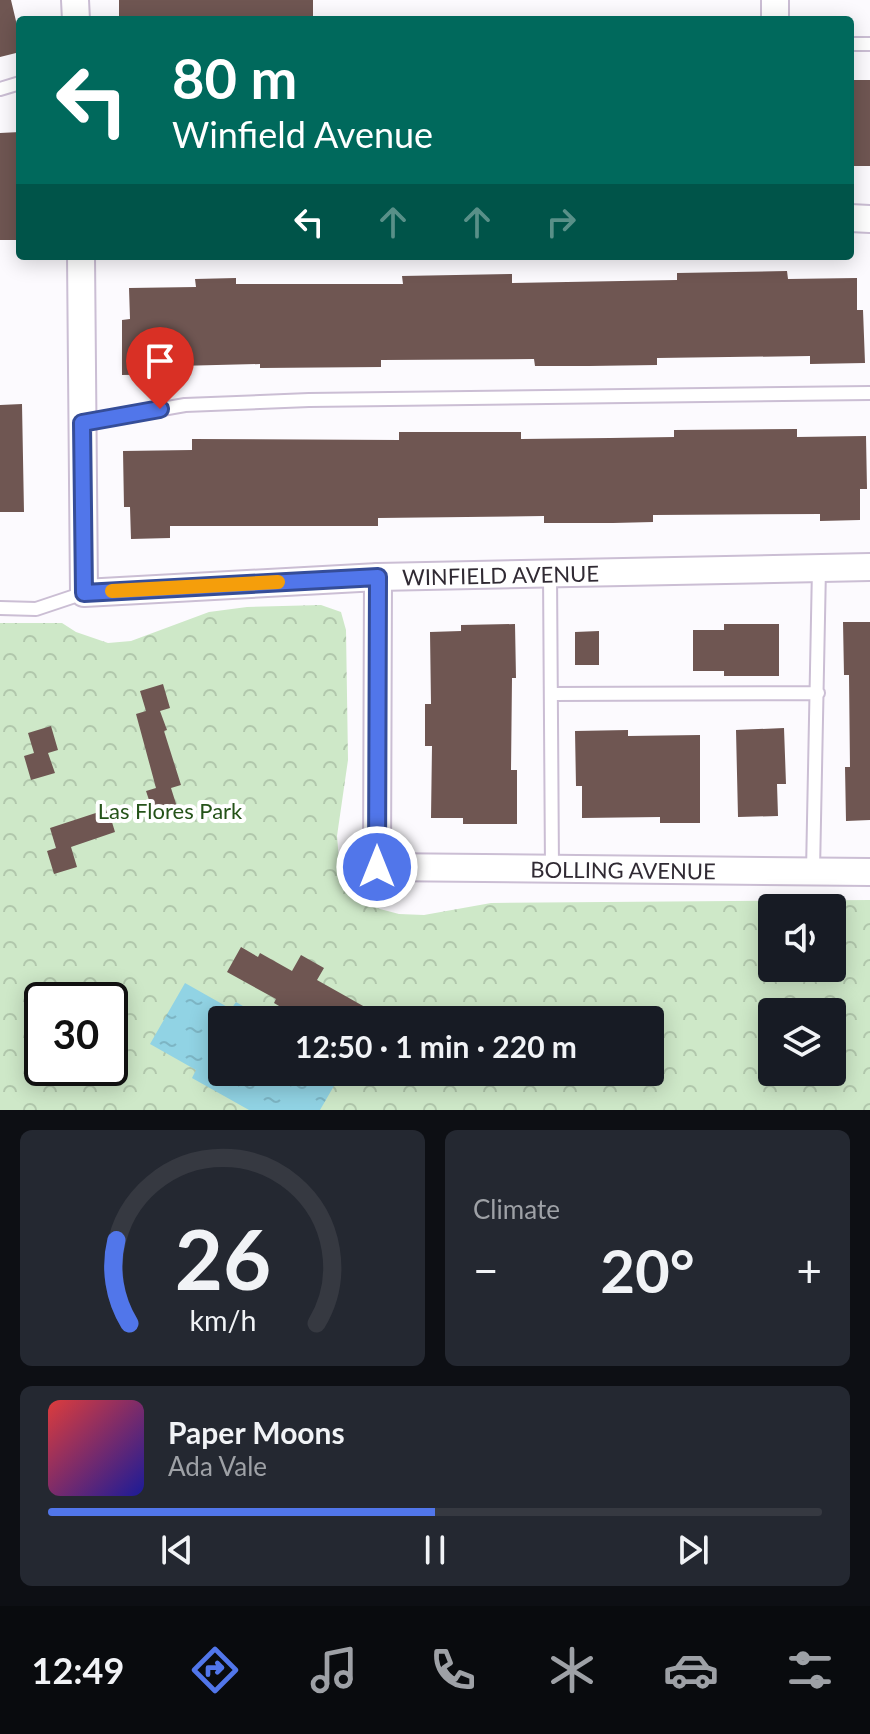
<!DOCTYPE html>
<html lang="en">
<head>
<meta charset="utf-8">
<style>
	body { margin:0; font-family:Lato,sans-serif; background:#242831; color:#f1f3f6; height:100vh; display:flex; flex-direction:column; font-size:30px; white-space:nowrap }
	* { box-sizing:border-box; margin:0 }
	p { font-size:26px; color:#9ea1a6 }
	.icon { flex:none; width:44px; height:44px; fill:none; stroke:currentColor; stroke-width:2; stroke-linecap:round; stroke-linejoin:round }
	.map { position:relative; height:1110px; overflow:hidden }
	.panel { display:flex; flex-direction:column; gap:20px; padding:20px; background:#0d0f14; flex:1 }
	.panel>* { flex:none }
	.top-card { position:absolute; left:16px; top:16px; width:838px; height:244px; border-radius:8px; box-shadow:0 4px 20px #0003; background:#00695c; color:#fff; overflow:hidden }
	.tools { position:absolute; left:758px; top:894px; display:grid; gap:16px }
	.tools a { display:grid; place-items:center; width:88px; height:88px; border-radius:8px; background:#171b24; box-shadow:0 4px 20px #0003; font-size:40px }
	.speed { position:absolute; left:24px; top:982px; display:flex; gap:16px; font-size:40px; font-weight:700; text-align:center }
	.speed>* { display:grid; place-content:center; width:104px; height:104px; border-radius:50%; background:#171b24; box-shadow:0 4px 20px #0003; line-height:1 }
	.speed .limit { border:4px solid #111; border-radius:12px; background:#fff; color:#111 }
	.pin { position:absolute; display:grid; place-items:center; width:68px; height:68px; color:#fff; margin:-82px -34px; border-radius:50% 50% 50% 0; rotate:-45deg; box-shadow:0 0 8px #0007 }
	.pin .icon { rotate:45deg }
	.me { position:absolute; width:88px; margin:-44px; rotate:0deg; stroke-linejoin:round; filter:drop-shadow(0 0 6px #0008) }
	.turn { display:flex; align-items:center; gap:28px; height:168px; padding:0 24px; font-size:36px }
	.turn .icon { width:104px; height:104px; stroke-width:2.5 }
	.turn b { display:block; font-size:56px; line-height:68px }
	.lanes { display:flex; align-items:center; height:76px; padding:0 24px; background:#0003; justify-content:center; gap:40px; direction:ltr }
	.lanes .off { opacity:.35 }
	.big { font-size:60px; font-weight:700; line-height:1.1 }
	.panel .tile { flex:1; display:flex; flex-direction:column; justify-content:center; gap:12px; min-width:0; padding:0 28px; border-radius:12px; background:#242831 }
	.panel .dial { align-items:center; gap:0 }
	.dial svg { height:208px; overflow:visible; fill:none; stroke:#363941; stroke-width:7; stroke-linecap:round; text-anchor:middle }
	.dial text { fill:#f1f3f6; stroke:none }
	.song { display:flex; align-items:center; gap:24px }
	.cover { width:96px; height:96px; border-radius:12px; background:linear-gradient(135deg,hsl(0 70% 55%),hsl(240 70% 35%)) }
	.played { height:8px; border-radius:4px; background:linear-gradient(90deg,#5176ea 50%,#363941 50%) }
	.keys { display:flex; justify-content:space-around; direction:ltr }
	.heat { display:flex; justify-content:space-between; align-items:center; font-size:44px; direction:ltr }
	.panel .tiles { flex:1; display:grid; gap:20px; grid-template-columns:1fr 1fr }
	.tile:last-child { grid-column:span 2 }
	.trip { position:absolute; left:208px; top:1006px; width:456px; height:80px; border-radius:8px; background:#171b24; box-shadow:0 4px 20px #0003; font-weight:700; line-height:80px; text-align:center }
	.dock { display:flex; height:128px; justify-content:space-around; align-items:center; background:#090b0e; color:#9ea1a6 }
	.dock .icon { width:56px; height:56px }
	.dock .on { color:#5176ea }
	.dock b { font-size:36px; color:#f1f3f6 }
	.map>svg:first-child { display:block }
	.park { fill:url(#park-crowns); fill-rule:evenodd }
	.water { fill:url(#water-ripples) }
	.building { fill:#6f5652 }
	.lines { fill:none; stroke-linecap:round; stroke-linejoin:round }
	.service-casing { stroke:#cbbed4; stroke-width:16 }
	.minor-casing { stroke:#cbbed4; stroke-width:30 }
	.service { stroke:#fff; stroke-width:12 }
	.minor { stroke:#fff; stroke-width:26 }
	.route-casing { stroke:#354d98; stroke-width:20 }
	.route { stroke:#5176ea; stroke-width:14 }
	.slow { stroke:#f59e0b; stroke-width:14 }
	.labels { text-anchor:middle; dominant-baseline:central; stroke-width:8; stroke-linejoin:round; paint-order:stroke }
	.street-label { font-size:22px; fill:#302a33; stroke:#fff }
	.park-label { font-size:22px; fill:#255319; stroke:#fff }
</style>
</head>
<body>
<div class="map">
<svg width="870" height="1110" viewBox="0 0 870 1110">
	<defs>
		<pattern id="park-crowns" width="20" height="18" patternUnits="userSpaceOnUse" patternTransform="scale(2)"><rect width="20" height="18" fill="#cee8c8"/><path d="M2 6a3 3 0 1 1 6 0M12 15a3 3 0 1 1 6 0" fill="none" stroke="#b1c7ac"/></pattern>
		<pattern id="water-ripples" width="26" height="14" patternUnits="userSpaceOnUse" patternTransform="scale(2)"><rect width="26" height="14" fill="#91d3e4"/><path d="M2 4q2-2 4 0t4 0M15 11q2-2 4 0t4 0" fill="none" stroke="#7db5c4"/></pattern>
	</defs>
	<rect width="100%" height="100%" fill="#fcfafe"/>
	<path class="park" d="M321,605L341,612L346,630L348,760L337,836L339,860L350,883L363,898L380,909L399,914L424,915L491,903L870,900V1110H0V623H62L76,632L108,643L131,641L209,612L247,607ZM772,908H832V968H772ZM42,1000H110V1068H42ZM772,1012H832V1072H772ZM222,1020H650V1072H222Z"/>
	<path class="water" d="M185,983L231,1009L236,1002L267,1020H222V1072H342L320,1110H249L192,1078L196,1070L150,1044Z"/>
	<path class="building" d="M0,0H11L20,38V52L0,57Z
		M119,0H313V18L119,20Z
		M850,80H870V166H850Z
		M20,132V240H0V133Z
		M787,271L788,279L857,278V310H863L865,363L810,364V356L657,358V365L589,366H535L534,359L381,360V367L260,368V364L177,366V374L122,375V320L130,319L129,288L196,287L195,279L236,278V284H403L402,276L512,274V283L677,280V273Z
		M22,404L24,512H0V405Z
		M797,429V437L866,436L867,489H860V520L820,521V514L653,515V522L613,523H544V516L378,518V526H170V538L131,539L130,507H124L123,451L192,450V439L399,440V432H521V439L610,438L674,437V430Z
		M843,622H870V820L846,821L845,767H850L849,675H844Z
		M515,624L516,678H512L511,770H517V824H463V818H431L432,746H425V704H431L430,632L461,631V625Z
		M724,624H779V676H724V671H693V630H724Z
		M599,631V665H575V632Z
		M163,684L170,708L160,711L167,730L164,731L181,785L171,788L177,807L154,815L146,791L156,788L136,714L146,711L140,691Z
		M51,726L58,750L48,753L55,773L31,780L24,756L34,753L28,733Z
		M784,728L786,784H777L778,816L738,817L736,730Z
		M628,730V736L700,735V823H660V817L582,818V786H576L575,731Z
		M108,809L115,832L71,847L77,867L54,874L47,851L56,848L50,828Z
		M241,947L258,957L260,953L292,971L301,955L324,968L317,980L388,1020H312L298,1012L296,1016L274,1003L276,999L227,972Z"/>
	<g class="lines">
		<g class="service-casing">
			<path id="service" d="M850,44H870
				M0,89L20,83
				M82,423L185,405L309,400L870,393
				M550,573L552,868
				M0,608L36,609L84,593
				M551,694L818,693
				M813,871L819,568"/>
		</g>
		<g class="minor-casing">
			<g id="minor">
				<path d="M75,0L76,20"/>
				<path d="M775,20V0"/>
				<path d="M850,218L870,219"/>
				<path id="s1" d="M81,256L84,593L378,577L870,567"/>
				<path id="s2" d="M378,577L377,867L870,872"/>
			</g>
		</g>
		<use href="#service" class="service"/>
		<use href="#minor" class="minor"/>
	</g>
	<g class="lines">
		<g class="route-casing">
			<path id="route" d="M160,409L82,423L84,593L378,577L377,867"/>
		</g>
		<use href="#route" class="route"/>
		<path class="slow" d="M112,591L278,582"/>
	</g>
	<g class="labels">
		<g class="street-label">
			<text stroke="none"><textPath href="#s1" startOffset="754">WINFIELD AVENUE</textPath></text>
			<text stroke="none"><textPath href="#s2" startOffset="536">BOLLING AVENUE</textPath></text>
		</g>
		<g class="park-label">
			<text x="170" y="810">Las Flores Park</text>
		</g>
	</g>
</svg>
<div class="tools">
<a><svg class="icon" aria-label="sound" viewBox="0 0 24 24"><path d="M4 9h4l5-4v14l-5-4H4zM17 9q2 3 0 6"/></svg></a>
<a><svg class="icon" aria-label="layers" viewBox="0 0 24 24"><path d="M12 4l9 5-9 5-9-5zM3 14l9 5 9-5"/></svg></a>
</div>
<div class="speed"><div class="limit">30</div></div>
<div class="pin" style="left:160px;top:409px;background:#d93025"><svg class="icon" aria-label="arrive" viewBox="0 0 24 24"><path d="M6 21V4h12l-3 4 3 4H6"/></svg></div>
<svg class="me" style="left:377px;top:867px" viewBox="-20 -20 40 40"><circle r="17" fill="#5176ea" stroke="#fff" stroke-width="3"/><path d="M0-11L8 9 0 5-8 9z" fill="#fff"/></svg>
<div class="trip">12:50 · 1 min · 220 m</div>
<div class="top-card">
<div class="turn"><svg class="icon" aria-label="left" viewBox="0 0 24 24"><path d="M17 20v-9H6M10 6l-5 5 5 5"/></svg><div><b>80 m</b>Winfield Avenue</div></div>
<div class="lanes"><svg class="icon" aria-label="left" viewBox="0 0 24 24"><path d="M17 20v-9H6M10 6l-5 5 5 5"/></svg><svg class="icon off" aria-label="ahead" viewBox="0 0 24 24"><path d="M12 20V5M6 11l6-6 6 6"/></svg><svg class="icon off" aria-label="ahead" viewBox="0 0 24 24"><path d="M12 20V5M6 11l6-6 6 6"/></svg><svg class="icon off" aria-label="right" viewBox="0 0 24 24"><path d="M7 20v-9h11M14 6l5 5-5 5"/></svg></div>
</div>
</div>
<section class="panel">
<div class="tiles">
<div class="tile dial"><svg viewBox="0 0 100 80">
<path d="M14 69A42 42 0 1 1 86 69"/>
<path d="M14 69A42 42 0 0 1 9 37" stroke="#5176ea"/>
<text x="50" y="56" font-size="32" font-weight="700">26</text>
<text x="50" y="72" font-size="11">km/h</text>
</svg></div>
<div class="tile"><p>Climate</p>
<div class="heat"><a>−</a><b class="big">20°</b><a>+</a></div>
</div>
<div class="tile">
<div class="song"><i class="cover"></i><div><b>Paper Moons</b><p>Ada Vale</p></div></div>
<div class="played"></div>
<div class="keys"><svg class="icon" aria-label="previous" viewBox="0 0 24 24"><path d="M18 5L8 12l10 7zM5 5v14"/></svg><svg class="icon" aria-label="pause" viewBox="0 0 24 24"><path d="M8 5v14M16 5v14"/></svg><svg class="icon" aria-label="next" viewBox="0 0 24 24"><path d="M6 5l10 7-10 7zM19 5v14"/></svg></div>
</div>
</div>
</section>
<nav class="dock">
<b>12:49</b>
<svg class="icon on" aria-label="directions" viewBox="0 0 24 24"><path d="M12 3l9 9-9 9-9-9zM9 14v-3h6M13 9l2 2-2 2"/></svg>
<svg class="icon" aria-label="music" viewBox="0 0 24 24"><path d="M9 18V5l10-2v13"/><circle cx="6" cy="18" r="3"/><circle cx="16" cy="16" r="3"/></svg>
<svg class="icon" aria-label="phone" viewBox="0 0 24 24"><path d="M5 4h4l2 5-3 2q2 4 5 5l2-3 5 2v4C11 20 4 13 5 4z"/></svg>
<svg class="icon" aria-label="climate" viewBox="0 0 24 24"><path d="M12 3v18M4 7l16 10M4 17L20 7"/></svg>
<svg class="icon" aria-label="car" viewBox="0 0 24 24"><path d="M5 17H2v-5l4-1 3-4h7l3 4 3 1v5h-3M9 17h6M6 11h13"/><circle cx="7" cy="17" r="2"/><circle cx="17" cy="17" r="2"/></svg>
<svg class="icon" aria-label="filters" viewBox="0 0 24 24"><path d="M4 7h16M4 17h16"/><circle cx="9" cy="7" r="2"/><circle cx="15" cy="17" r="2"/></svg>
</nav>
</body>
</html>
